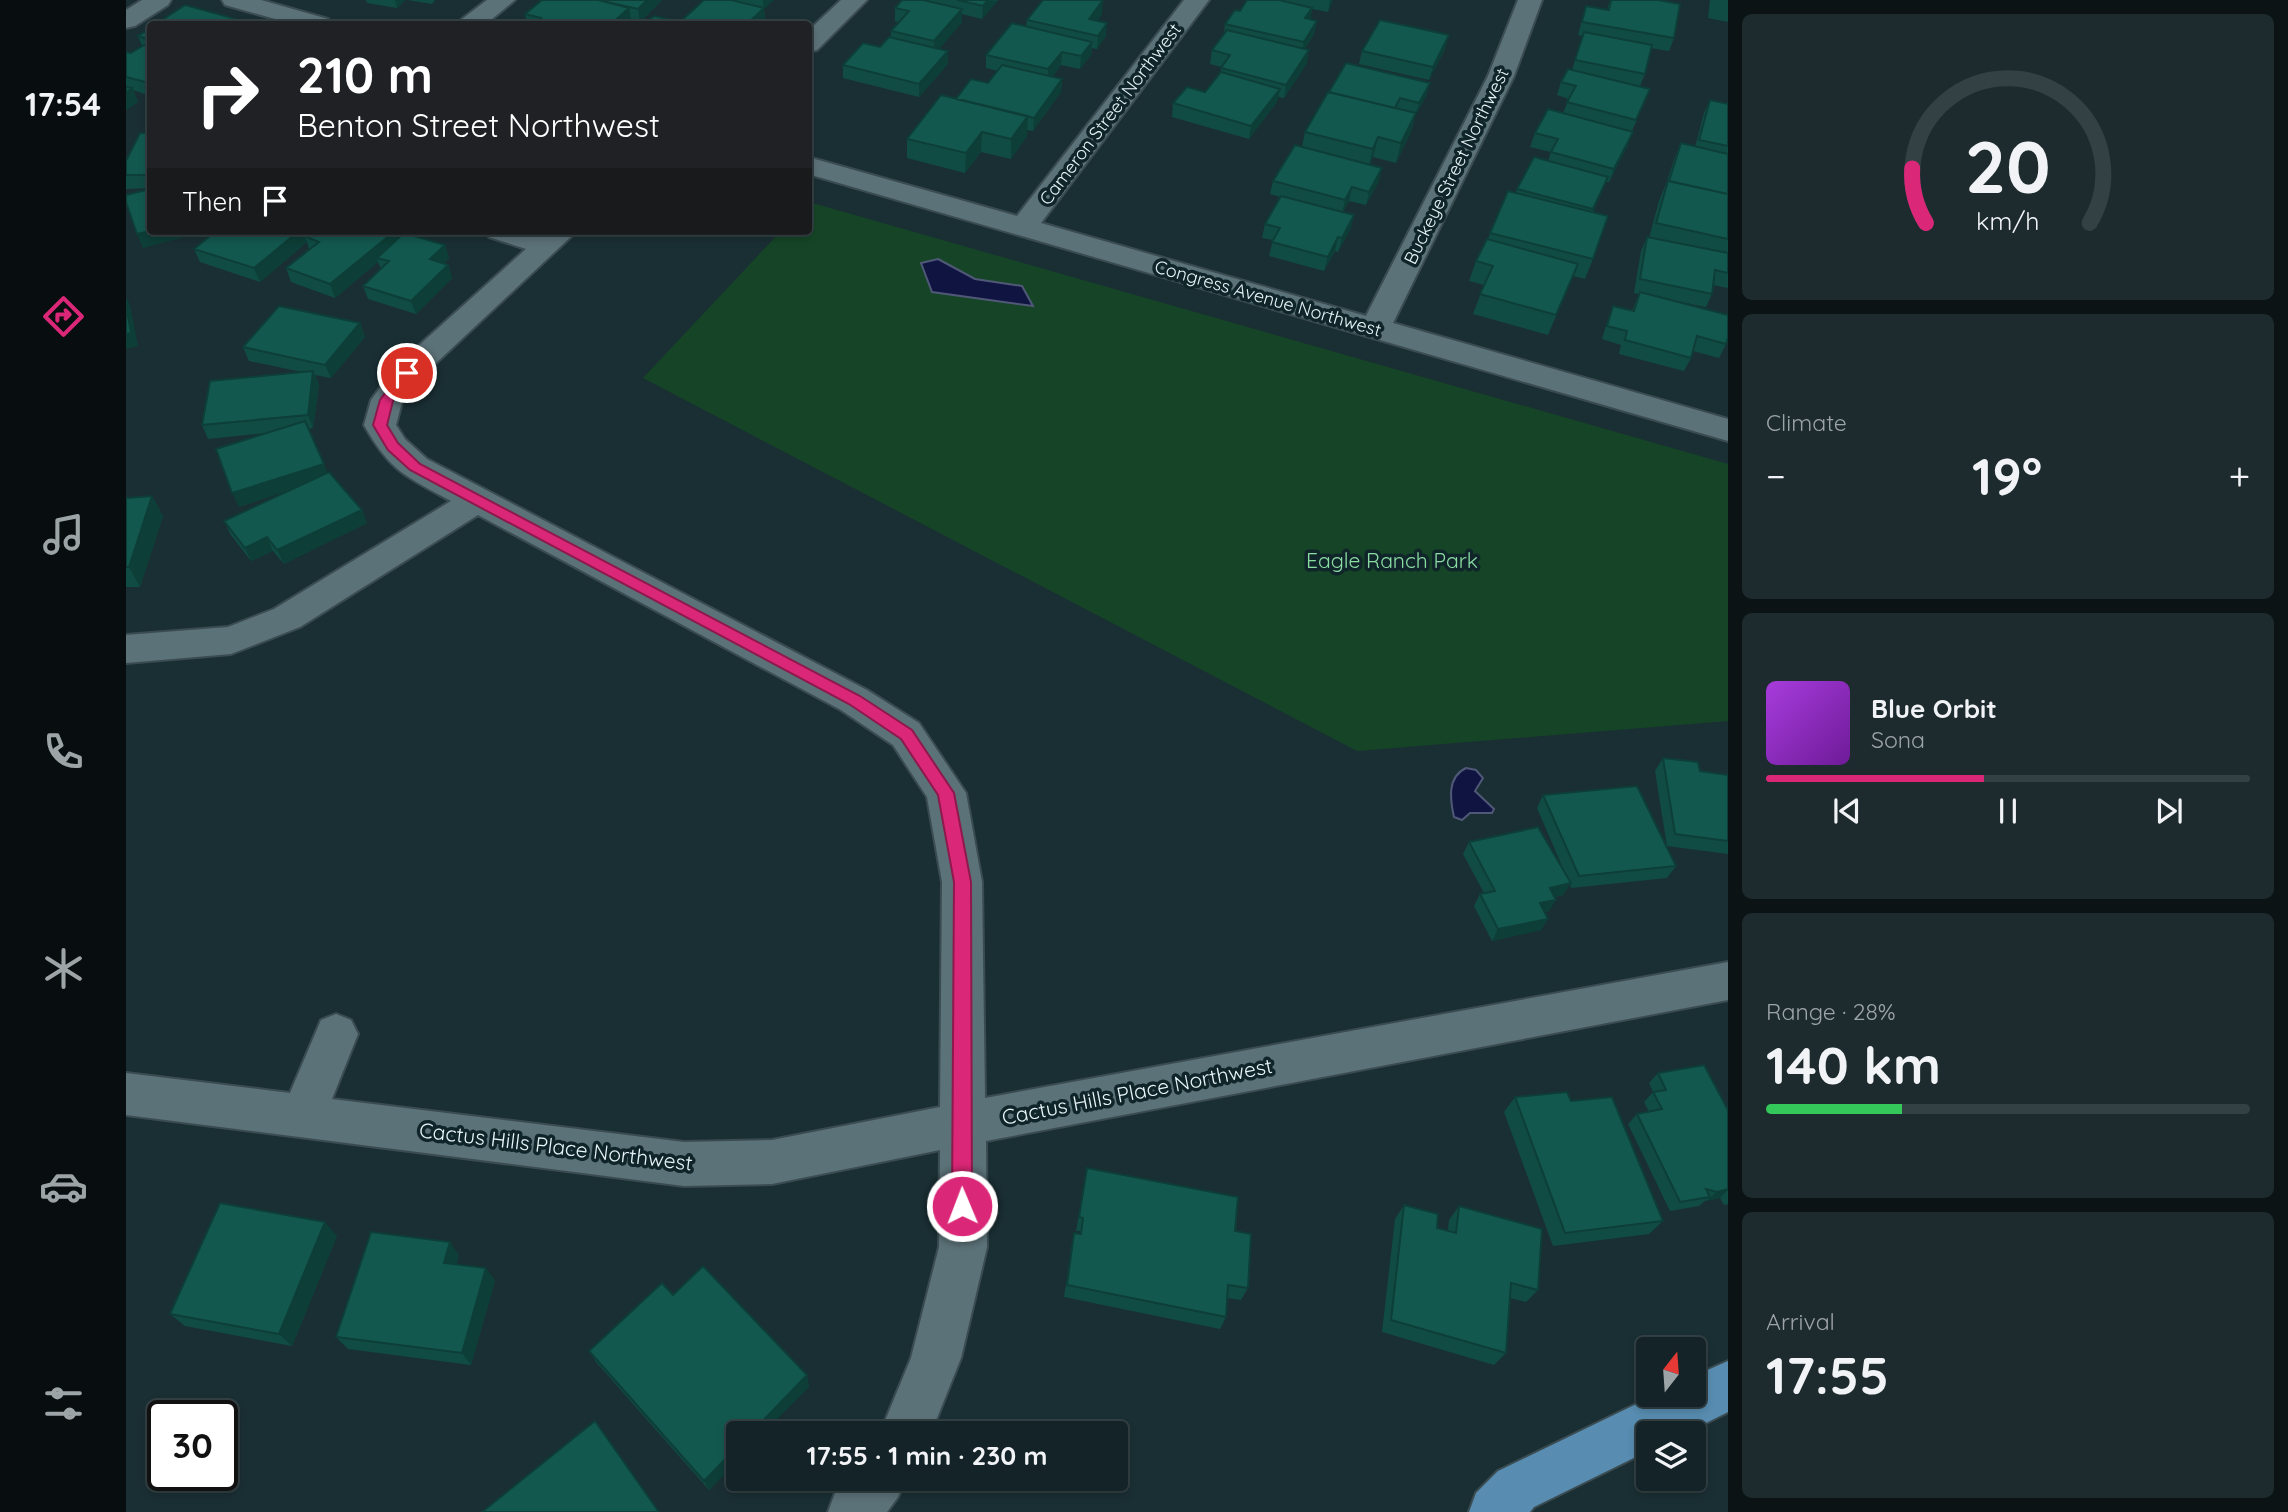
<!DOCTYPE html>
<html lang="en">
<head>
<meta charset="utf-8">
<style>
	body { margin:0; font-family:Quicksand,sans-serif; background:#1d2b2f; color:#f1f3f6; height:100vh; display:flex; flex-direction:column; font-size:26px; white-space:nowrap }
	* { box-sizing:border-box; margin:0 }
	p { font-size:23px; color:#9da4a7 }
	.icon { flex:none; width:38px; height:38px; fill:none; stroke:currentColor; stroke-width:2; stroke-linecap:round; stroke-linejoin:round }
	.map { position:relative; flex:1; overflow:hidden }
	.drawer { display:flex; flex-direction:column; gap:14px; padding:14px; background:#0b1315; width:560px }
	.drawer>* { flex:none }
	.hud { position:absolute; left:21px; top:21px; width:665px; height:214px; border-radius:7px; box-shadow:0 4px 10px #0003,0 0 0 2px #334044; background:#202124; color:#fff; overflow:hidden }
	.needle { width:46px; rotate:17deg }
	.controls { position:absolute; left:1510px; top:1337px; display:grid; gap:14px }
	.controls a { display:grid; place-items:center; width:70px; height:70px; border-radius:7px; background:#142327; box-shadow:0 4px 10px #0003,0 0 0 2px #334044; font-size:35px }
	.speed { position:absolute; left:21px; top:1400px; display:flex; gap:14px; font-size:35px; font-weight:700; text-align:center }
	.speed>* { display:grid; place-content:center; width:91px; height:91px; border-radius:50%; background:#142327; box-shadow:0 4px 10px #0003,0 0 0 2px #334044; line-height:1 }
	.speed .limit { border:4px solid #111; border-radius:10px; background:#fff; color:#111 }
	.pin { position:absolute; display:grid; place-items:center; width:60px; height:60px; color:#fff; margin:-30px; border:4px solid #fff; border-radius:50%; box-shadow:0 2px 7px #0007 }
	.me { position:absolute; width:77px; margin:-38px; rotate:359deg; stroke-linejoin:round; filter:drop-shadow(0 0 5px #0008) }
	.turn { display:flex; align-items:center; gap:24px; height:147px; padding:0 35px; font-size:32px }
	.turn .icon { width:91px; height:91px; stroke-width:2.5 }
	.turn b { display:block; font-size:49px; line-height:60px }
	.then { display:flex; align-items:center; height:66px; padding:0 35px; background:#0003; gap:14px; font-size:26px }
	.big { font-size:52px; font-weight:800; line-height:1.1 }
	.drawer .card { flex:1; display:flex; flex-direction:column; justify-content:center; gap:10px; min-width:0; padding:0 24px; border-radius:10px; background:#1d2b2f }
	.drawer .dial { align-items:center; gap:0 }
	.dial svg { height:182px; overflow:visible; fill:none; stroke:#334044; stroke-width:7; stroke-linecap:round; text-anchor:middle }
	.dial text { fill:#f1f3f6; stroke:none }
	.song { display:flex; align-items:center; gap:21px }
	.cover { width:84px; height:84px; border-radius:10px; background:linear-gradient(135deg,hsl(280 70% 55%),hsl(280 70% 35%)) }
	.played { height:7px; border-radius:4px; background:linear-gradient(90deg,#db2777 45%,#334044 45%) }
	.keys { display:flex; justify-content:space-around; direction:ltr }
	.heat { display:flex; justify-content:space-between; align-items:center; font-size:38px; direction:ltr }
	.charge { height:10px; border-radius:5px; background:linear-gradient(90deg,#34c759 28%,#334044 0) }
	.trip { position:absolute; left:600px; top:1421px; width:402px; height:70px; border-radius:7px; background:#142327; box-shadow:0 4px 10px #0003,0 0 0 2px #334044; font-weight:800; line-height:70px; text-align:center }
	main { display:flex; flex:1; min-height:0 }
	.menu { display:flex; flex-direction:column; width:126px; justify-content:space-around; align-items:center; background:#080e10; color:#9da4a7 }
	.menu .icon { width:49px; height:49px }
	.menu .current { color:#db2777 }
	.menu b { font-size:32px; color:#f1f3f6 }
	.map>svg:first-child { display:block }
	.green { fill:#154526 }
	.water { fill:#101441; stroke:#505878; stroke-width:2 }
	.lines { fill:none; stroke-linecap:round; stroke-linejoin:round }
	.minor-casing { stroke:#3a4c51; stroke-width:4 }
	.major-casing { stroke:#3a4c51; stroke-width:4 }
	.minor { fill:#5b7278; fill-rule:evenodd }
	.major { fill:#588db1; fill-rule:evenodd }
	.wall { fill:#104c44 }
	.shaded-wall { fill:#0d3e37 }
	.building { fill:#13584f; stroke:#0d3e37; stroke-width:2 }
	.route { fill:#db2777; stroke:#8e194d; stroke-width:2 }
	.labels { text-anchor:middle; dominant-baseline:central; stroke-width:7; stroke-linejoin:round; paint-order:stroke }
	.far-street-label { font-size:18px; fill:#e7f5f8; stroke:#10252a }
	.park-label { font-size:21px; fill:#8bdca2; stroke:#10252a }
	.street-label { font-size:21px; fill:#e7f5f8; stroke:#10252a }
</style>
</head>
<body>
<main>
<nav class="menu">
<b>17:54</b>
<svg class="icon current" aria-label="directions" viewBox="0 0 24 24"><path d="M12 3l9 9-9 9-9-9zM9 14v-3h6M13 9l2 2-2 2"/></svg>
<svg class="icon" aria-label="music" viewBox="0 0 24 24"><path d="M9 18V5l10-2v13"/><circle cx="6" cy="18" r="3"/><circle cx="16" cy="16" r="3"/></svg>
<svg class="icon" aria-label="phone" viewBox="0 0 24 24"><path d="M5 4h4l2 5-3 2q2 4 5 5l2-3 5 2v4C11 20 4 13 5 4z"/></svg>
<svg class="icon" aria-label="climate" viewBox="0 0 24 24"><path d="M12 3v18M4 7l16 10M4 17L20 7"/></svg>
<svg class="icon" aria-label="car" viewBox="0 0 24 24"><path d="M5 17H2v-5l4-1 3-4h7l3 4 3 1v5h-3M9 17h6M6 11h13"/><circle cx="7" cy="17" r="2"/><circle cx="17" cy="17" r="2"/></svg>
<svg class="icon" aria-label="filters" viewBox="0 0 24 24"><path d="M4 7h16M4 17h16"/><circle cx="9" cy="7" r="2"/><circle cx="15" cy="17" r="2"/></svg>
</nav>
<div class="map">
<svg width="1602" height="1512" viewBox="0 0 1602 1512">
	<rect width="100%" height="100%" fill="#1a2f34"/>
	<path class="green" d="M683,202L1602,464V721L1231,751L517,378L655,231H682Z"/>
	<path class="water" d="M812,259L849,279L896,286L907,306L806,292L795,263Z
		M1340,768L1350,770L1357,778L1349,791L1368,809L1366,813H1344L1336,820L1328,817C1324,799 1321,777 1340,768Z"/>
	<g class="lines">
		<g class="minor-casing">
			<path id="minor" d="M16,0H45L42,5L9,26L0,28V10Z
				M96,0H135L202,19L205,24H167L99,5Z
				M361,0H389L360,24H333L336,19Z
				M715,0H741L691,50L682,52V31Z
				M1058,0H1083L915,223L1240,316L1362,76L1392,0H1416L1388,76L1267,323L1602,419V441L682,174V157L891,216Z
				M359,231H402L415,235L420,231H451L292,380L276,402L270,425L279,439L301,459L741,690L793,723L840,793L856,882L859,1098L1602,962V1000L860,1141L861,1247L835,1358L805,1433H754L785,1358L813,1247L814,1150L646,1184L558,1186L0,1115V1073L164,1093L195,1020L210,1014L225,1020L232,1034L206,1099L558,1142L646,1140L814,1107L816,882L801,797L767,745L715,710L352,515L174,627L105,654L0,663V635L102,627L148,609L325,501C279,476 264,471 238,425L245,400L270,366L400,249L363,237Z
				M721,1479H780L772,1497L761,1512H702L709,1493Z"/>
		</g>
		<g class="major-casing">
			<path id="major" d="M1602,1361V1412L1560,1433H1522V1451L1408,1507L1404,1512H1343L1350,1493L1372,1471L1529,1395H1568V1376Z"/>
		</g>
		<use href="#minor" class="minor"/>
		<use href="#major" class="major"/>
	</g>
	<path class="wall" d="M240,0H279L271,8L241,3Z
		M282,0H309L306,4Z
		M416,0H536L514,22L505,20L506,24H401L399,14Z
		M578,0H648L638,9L639,22L636,24H518L554,22Z
		M776,0H872L856,19L836,14V22L813,49L822,51V64L793,97L717,78V65L754,47L765,37V31L773,22L769,21V8Z
		M1121,0H1207L1202,12L1186,9L1184,20L1191,21L1188,34L1179,49L1181,63L1158,98L1152,97L1151,102L1123,139L1046,117L1047,103L1079,92L1094,74L1096,67L1084,64L1086,50L1098,35L1099,24L1114,11Z
		M1484,0H1532L1548,38L1543,51L1525,48L1519,74L1514,86L1519,102L1506,131L1502,145L1483,182H1480L1467,212V259L1459,279L1447,276L1422,335L1347,314L1358,285L1343,281L1350,261L1362,239L1364,233L1390,193L1391,189L1422,161L1425,152L1404,147L1409,133L1437,113L1443,99L1431,95L1435,82L1446,70L1457,36L1452,35L1460,6L1481,10Z
		M1584,0H1602V22L1582,18Z
		M976,14L971,21L980,36L971,49L966,48L965,55L954,69L935,65L926,77L936,79L935,92L907,131L901,130V136L885,159L855,152L839,173L781,158V139L830,99L862,83L872,71L860,68V55L900,26L901,20Z
		M24,28V96L7,90L12,102L0,110V52L5,53L16,46L12,36Z
		M1319,49L1303,80L1233,64L1236,51Z
		M1304,83L1300,96L1289,116L1285,132L1270,163L1247,157L1244,164L1253,181L1240,205L1223,201L1217,212L1225,228L1212,252L1209,251L1198,271L1143,256L1147,240L1136,238L1139,224L1154,197L1144,194L1147,181L1176,147L1179,132Z
		M1584,100L1602,104V288L1587,285L1586,294L1580,307L1545,300L1600,344L1593,358L1567,351L1565,358L1558,371L1493,354L1495,345L1476,339L1482,319L1487,306L1506,311L1513,294L1508,293L1515,251L1521,237L1523,238L1533,201L1540,184L1549,157L1555,143L1569,147L1578,113Z
		M24,133V188L0,189V161Z
		M90,231H270L272,239L319,245L323,258L318,263L322,265L326,278L290,314L242,299L237,286L255,269L252,262L209,298L165,282L160,268L183,249L181,242L134,282L74,262L68,249Z
		M234,323L239,337L205,378L189,375L193,385L187,428L182,429L201,472L236,510L241,523L158,564L147,551L125,561L105,535L98,521L166,489L113,507L140,433L82,439L76,425L176,372L123,361L117,347Z
		M26,496L37,516L14,587H0V498Z
		M1537,758L1574,771L1602,775V854L1541,846L1529,771Z
		M1417,795L1550,866L1541,878L1445,888L1444,884L1437,895L1429,897L1423,911L1419,912L1422,919L1415,930L1366,941L1348,906L1354,894L1358,893L1337,854L1343,842L1439,873L1411,808Z
		M1532,1073L1602,1110V1204L1598,1205L1594,1198L1579,1201L1573,1206L1544,1211L1502,1124L1511,1114L1523,1112L1518,1102L1527,1092L1523,1083Z
		M1389,1097L1445,1101L1537,1221L1523,1234L1427,1246L1378,1112Z
		M961,1168L1109,1231L1122,1288L1115,1300L1101,1298L1100,1317L1094,1329L938,1297L948,1233L954,1234V1231H950Z
		M1278,1205L1311,1228L1322,1231L1323,1220L1333,1206L1412,1290L1400,1302L1384,1298L1380,1353L1368,1365L1256,1332L1269,1219Z
		M211,1236L166,1346L59,1326L44,1314Z
		M333,1255L330,1265L360,1268L369,1281L345,1365L222,1349L210,1337Z
		M547,1295L681,1375L683,1387L612,1433V1460L583,1490L470,1362L463,1351Z"/>
	<path class="shaded-wall" d="M269,0H279L271,8Z
		M521,0H536L514,22L512,9Z
		M637,0H648L638,9L639,22L636,24H621L638,9Z
		M862,0L872,1L856,19L857,6Z
		M977,0L976,14L962,32L963,19Z
		M1204,0H1207L1202,12Z
		M503,8L506,24H485Z
		M1186,8L1184,21L1179,18Z
		M836,9V22L808,55V41Z
		M110,19L112,24H102Z
		M1191,21L1188,34L1175,55L1178,42Z
		M981,23L980,36L971,49L972,36Z
		M1323,35L1319,49L1303,80L1307,67Z
		M966,42L965,55L954,69L955,56Z
		M1183,50L1181,63L1158,98L1160,85Z
		M822,51V64L793,97V84Z
		M936,52L935,65L922,83V69Z
		M936,79L935,92L907,131L908,118Z
		M1304,83L1300,96L1289,116L1293,103Z
		M6,88L12,102L0,110V93Z
		M1154,89L1151,102L1123,139L1125,126Z
		M1290,113L1285,132L1270,163L1275,143Z
		M902,116L901,136L885,159V139Z
		M856,132L855,152L839,173L840,153Z
		M1507,132L1502,145L1483,182L1488,169Z
		M1252,137L1247,157L1242,168L1247,149Z
		M1256,168L1253,181L1240,205L1243,192Z
		M1226,187L1223,201L1216,214L1219,200Z
		M1228,215L1225,228L1212,252L1216,238Z
		M24,231H82L17,248L11,234Z
		M173,231H194L178,236L181,242L134,282L128,268Z
		M270,231L274,244L251,258L252,262L209,298L204,284Z
		M1212,237L1209,251L1198,271L1202,257Z
		M319,245L323,258L308,273L304,259Z
		M322,265L326,278L290,314L285,301Z
		M0,297L4,305L12,346L0,349Z
		M234,323L239,337L205,378L199,365Z
		M187,371L193,385L187,428L182,415Z
		M198,464L203,477L113,507L106,493Z
		M26,496L37,516L14,587L3,567Z
		M236,510L241,523L158,564L151,550Z
		M141,537L147,551L125,561L119,548Z
		M1445,883L1437,895L1417,899L1424,888Z
		M1430,900L1423,911L1407,915L1414,903Z
		M1422,919L1415,930L1366,941L1372,929Z
		M1602,1189V1190L1594,1198L1580,1201L1591,1192Z
		M199,1222L211,1236L166,1346L153,1334Z
		M324,1242L333,1255L327,1276L318,1263Z
		M360,1268L369,1281L345,1365L336,1353Z
		M681,1375L683,1387L638,1433H625Z
		M612,1446V1460L583,1490L578,1481Z"/>
	<path class="building" d="M416,0H472L503,8L485,24H408L415,18L399,14Z
		M472,0H521L512,9Z
		M578,0H605L638,8L621,24H565L554,22Z
		M776,0H797L836,9L808,41L765,31L783,11L769,8Z
		M831,0H862L857,6Z
		M917,0H977L963,19L981,23L972,36L901,20Z
		M1121,0H1153L1186,8L1179,18L1191,21L1178,42L1099,24L1109,10L1114,11Z
		M1485,0H1532L1554,4L1548,38L1456,22L1460,6L1483,10Z
		M59,5L110,19L102,24H30Z
		M528,16L565,24H518Z
		M1254,20L1323,35L1307,67L1236,51Z
		M886,23L966,42L955,56L936,52L922,69L860,55Z
		M24,28V40L12,36Z
		M1101,30L1183,50L1160,85L1095,68L1104,55L1086,50Z
		M1458,32L1526,45L1519,74L1449,60Z
		M763,37L822,51L793,84L717,65L737,43L754,47Z
		M18,45L24,47V82L23,83L0,77V52L5,53Z
		M1220,63L1304,83L1293,103L1274,98L1269,108L1203,92Z
		M876,65L936,79L908,118L830,99L845,79L862,83Z
		M1442,69L1524,89L1510,120L1441,102L1450,86L1435,82Z
		M1095,72L1154,89L1125,126L1047,103L1061,87L1079,92Z
		M0,87L6,88L0,93Z
		M1202,92L1290,113L1275,143L1252,137L1247,149L1179,132Z
		M815,95L902,116L885,139L856,132L840,153L781,139Z
		M1584,100L1602,104V146L1573,140Z
		M1422,109L1507,132L1488,169L1425,152L1432,139L1409,133Z
		M14,133H24V175H0V161Z
		M1555,143L1602,154V194L1543,181Z
		M1169,145L1256,168L1243,192L1226,187L1219,200L1147,181Z
		M1408,157L1482,177L1467,209L1391,189Z
		M1542,181L1602,194V239L1530,223Z
		M24,189V231L11,234L0,202V195Z
		M1382,191L1482,216L1467,259L1364,233Z
		M1155,196L1228,215L1216,238L1212,237L1202,257L1146,242L1154,228L1139,224Z
		M90,231H173L128,268L68,249Z
		M185,231H269L204,284L160,268L193,242L178,236Z
		M278,233L319,245L304,259L322,265L285,301L237,286L263,261L251,258Z
		M1521,237L1602,253V273L1589,270L1586,294L1514,279Z
		M1361,239L1452,264L1430,315L1354,294L1367,266L1350,261Z
		M1514,292L1602,315V337L1600,344L1571,336L1565,358L1499,340L1501,331L1481,326L1487,306L1508,311Z
		M0,305L5,333L0,334Z
		M153,306L234,323L199,365L117,347Z
		M187,371L182,415L76,425L84,381Z
		M179,421L198,464L106,493L90,449Z
		M203,472L236,510L151,550L141,537L119,548L98,521Z
		M26,496L3,567H0V498Z
		M1537,758L1572,762L1574,771L1602,775V841L1549,834Z
		M1511,786L1550,866L1453,876L1417,795Z
		M1412,827L1445,883L1424,888L1430,900L1414,903L1422,919L1372,929L1354,894L1369,891L1343,842Z
		M1578,1065L1602,1110V1189L1591,1192L1580,1189L1584,1197L1554,1202L1511,1114L1536,1109L1527,1092L1540,1090L1532,1073Z
		M1441,1092L1445,1101L1486,1097L1537,1221L1439,1233L1389,1097Z
		M961,1168L1112,1197L1109,1231L1125,1234L1122,1288L1102,1285L1100,1317L941,1285L948,1233L955,1234L957,1218L953,1217Z
		M94,1203L199,1222L153,1334L44,1314Z
		M1278,1205L1312,1214L1311,1228L1330,1233L1333,1206L1416,1229L1412,1290L1385,1283L1380,1353L1265,1320Z
		M245,1232L324,1242L318,1263L360,1268L336,1353L210,1337Z
		M577,1266L681,1375L625,1433H612V1446L578,1481L463,1351L536,1283L547,1295Z
		M469,1421L533,1512H356Z"/>
	<path class="route" d="M281,369L287,373L267,401L261,425L272,443L294,464L734,696L786,730L828,793L845,882L846,1206L843,1213L836,1216L829,1213L826,1206L828,882L812,795L775,739L723,704L284,470L262,450L247,425L254,400L276,370Z"/>
	<g class="labels">
		<g class="far-street-label">
			<text transform="translate(984 114) rotate(-53)">Cameron Street Northwest</text>
			<text transform="translate(1330 166) rotate(-64)">Buckeye Street Northwest</text>
			<text transform="translate(1142 298) rotate(16)">Congress Avenue Northwest</text>
		</g>
		<g class="park-label">
			<text x="1266" y="560">Eagle Ranch Park</text>
		</g>
		<g class="street-label">
			<text transform="translate(1011 1091) rotate(-11)">Cactus Hills Place Northwest</text>
			<text transform="translate(430 1146) rotate(7)">Cactus Hills Place Northwest</text>
		</g>
	</g>
</svg>
<div class="controls">
<a><svg class="needle" viewBox="-14 -14 28 28"><path d="M0-13l5 13h-10z" fill="#e53935"/><path d="M0 13l5-13h-10z" fill="#9da4a7"/></svg></a>
<a><svg class="icon" aria-label="layers" viewBox="0 0 24 24"><path d="M12 4l9 5-9 5-9-5zM3 14l9 5 9-5"/></svg></a>
</div>
<div class="speed"><div class="limit">30</div></div>
<div class="pin" style="left:281px;top:373px;background:#d93025"><svg class="icon" aria-label="arrive" viewBox="0 0 24 24"><path d="M6 21V4h12l-3 4 3 4H6"/></svg></div>
<svg class="me" style="left:836px;top:1206px" viewBox="-20 -20 40 40"><circle r="17" fill="#db2777" stroke="#fff" stroke-width="3"/><path d="M0-11L8 9 0 5-8 9z" fill="#fff"/></svg>
<div class="trip">17:55 · 1 min · 230 m</div>
<div class="hud">
<div class="turn"><svg class="icon" aria-label="right" viewBox="0 0 24 24"><path d="M7 20v-9h11M14 6l5 5-5 5"/></svg><div><b>210 m</b>Benton Street Northwest</div></div>
<div class="then">Then<svg class="icon" aria-label="arrive" viewBox="0 0 24 24"><path d="M6 21V4h12l-3 4 3 4H6"/></svg></div>
</div>
</div>
<section class="drawer">
<div class="card dial"><svg viewBox="0 0 100 80">
<path d="M14 69A42 42 0 1 1 86 69"/>
<path d="M14 69A42 42 0 0 1 8 45" stroke="#db2777"/>
<text x="50" y="56" font-size="32" font-weight="700">20</text>
<text x="50" y="72" font-size="11">km/h</text>
</svg></div>
<div class="card"><p>Climate</p>
<div class="heat"><a>−</a><b class="big">19°</b><a>+</a></div>
</div>
<div class="card">
<div class="song"><i class="cover"></i><div><b>Blue Orbit</b><p>Sona</p></div></div>
<div class="played"></div>
<div class="keys"><svg class="icon" aria-label="previous" viewBox="0 0 24 24"><path d="M18 5L8 12l10 7zM5 5v14"/></svg><svg class="icon" aria-label="pause" viewBox="0 0 24 24"><path d="M8 5v14M16 5v14"/></svg><svg class="icon" aria-label="next" viewBox="0 0 24 24"><path d="M6 5l10 7-10 7zM19 5v14"/></svg></div>
</div>
<div class="card"><p>Range · 28%</p><b class="big">140 km</b><div class="charge"></div></div>
<div class="card"><p>Arrival</p><b class="big">17:55</b></div>
</section>
</main>
</body>
</html>
